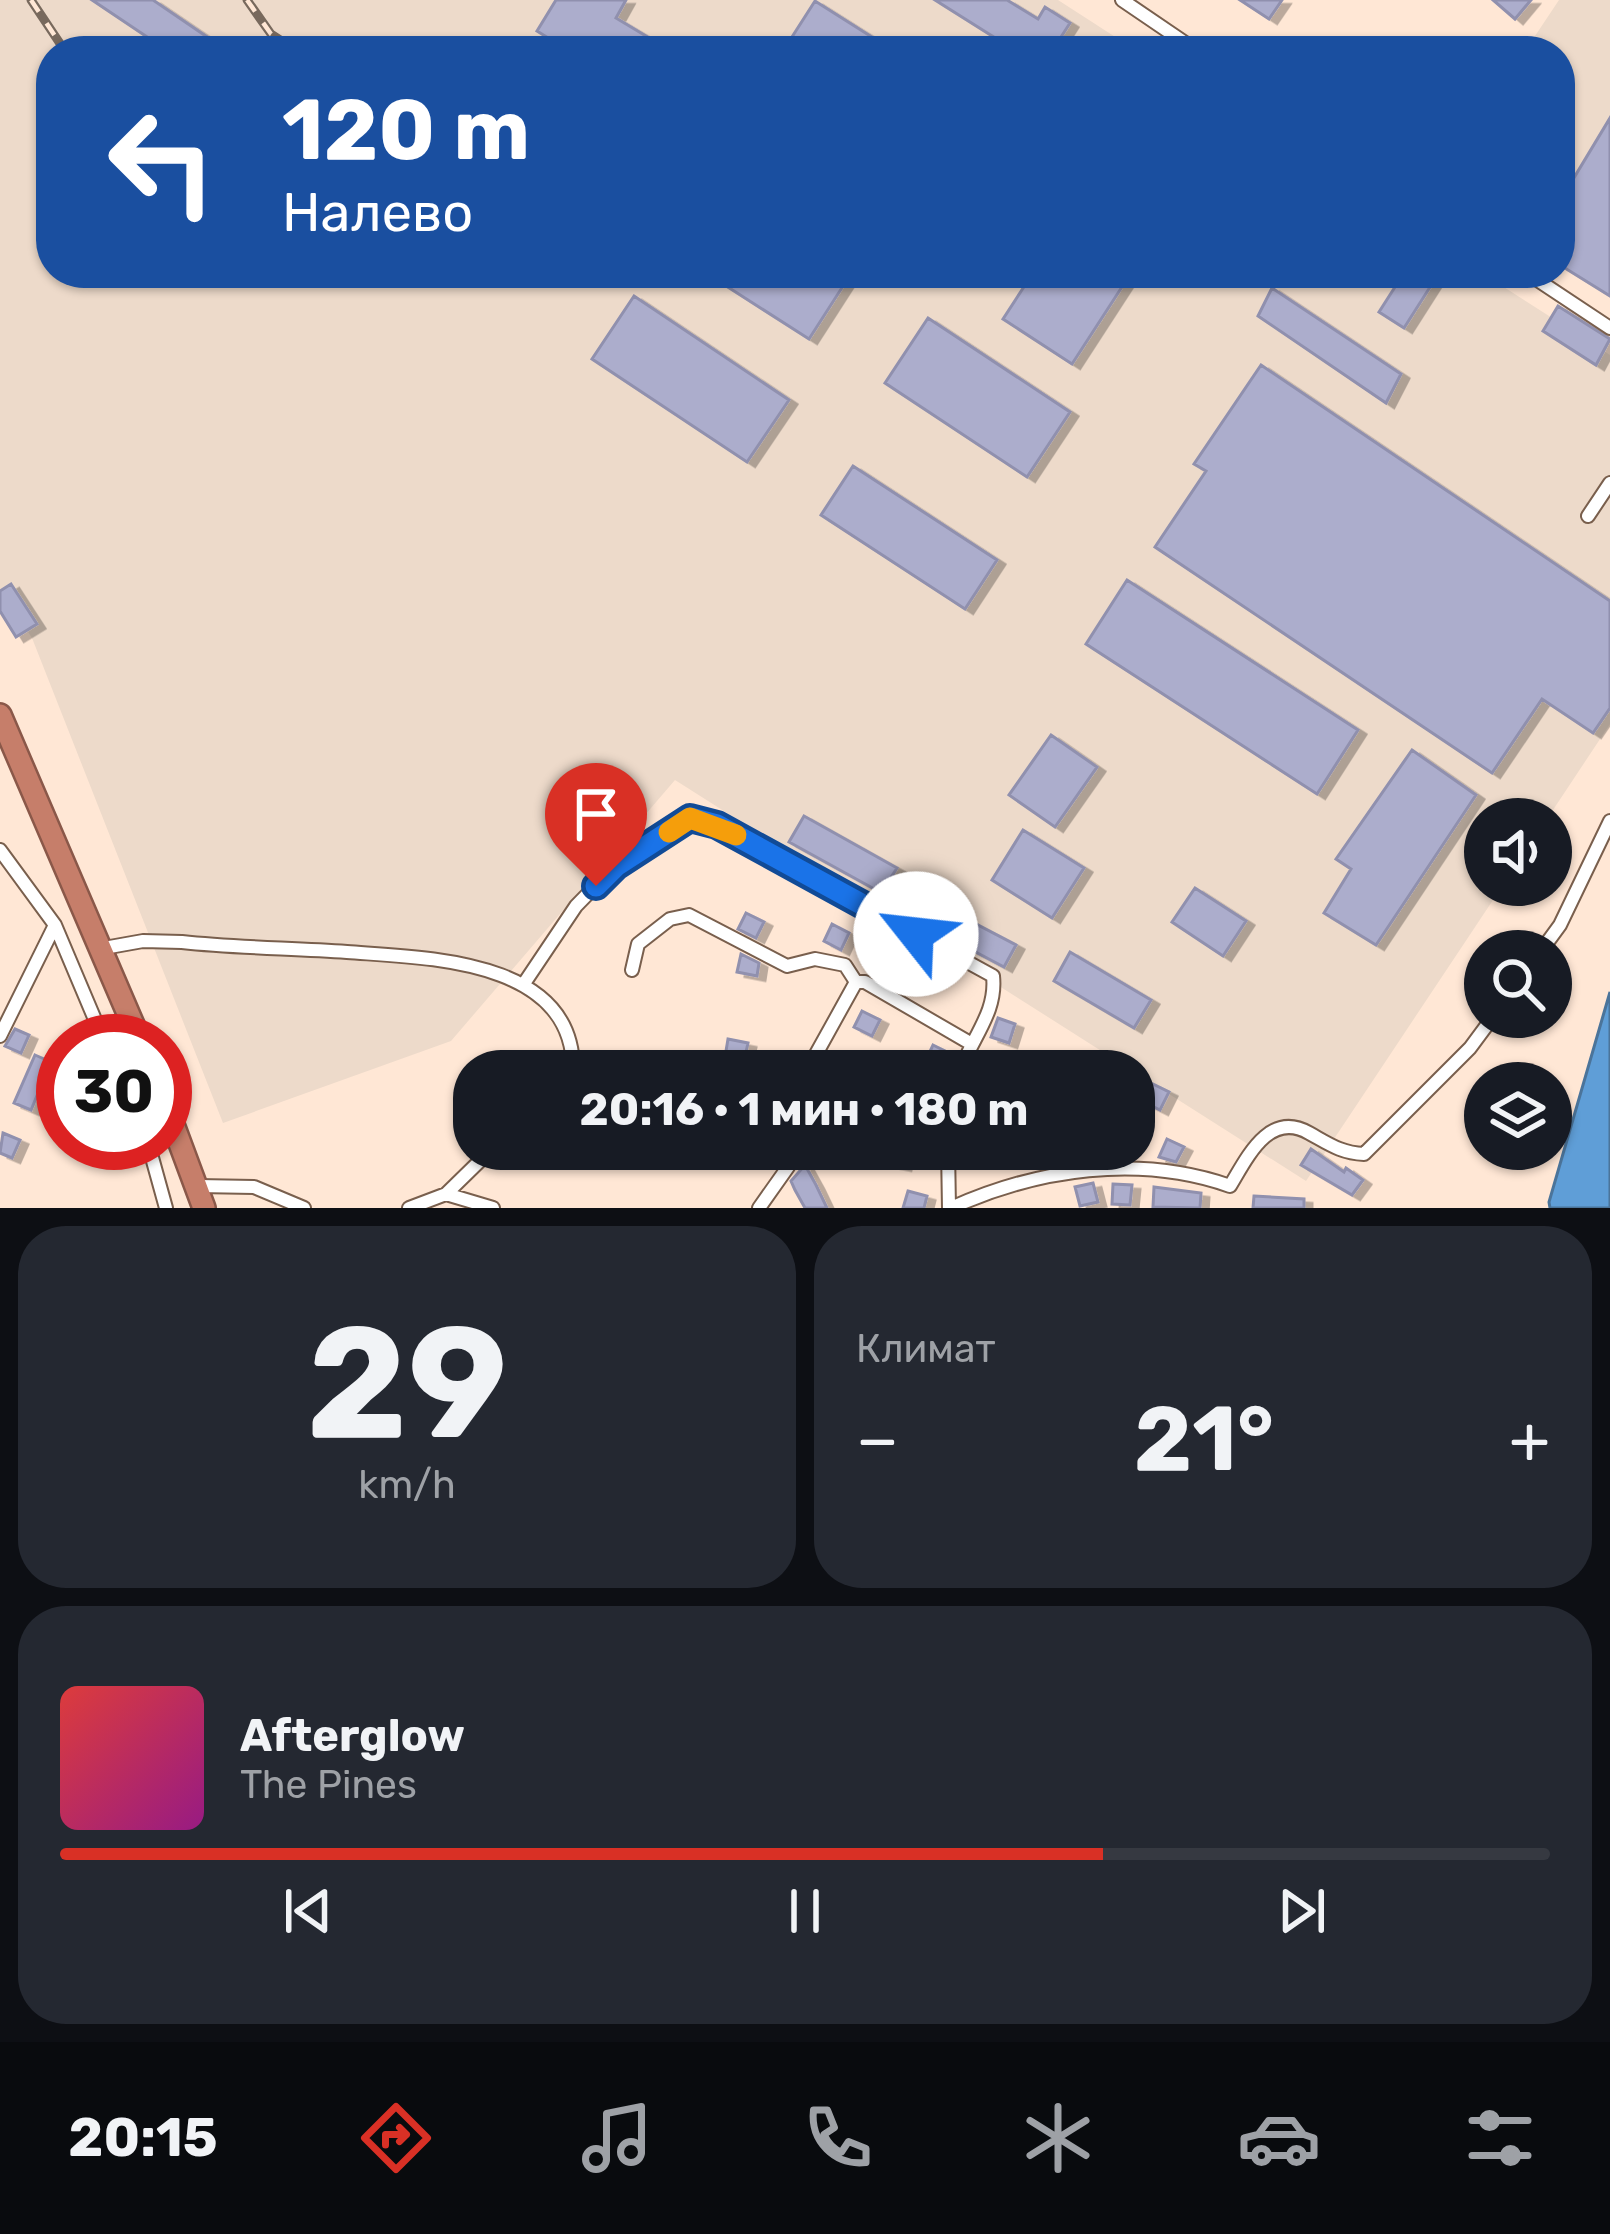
<!DOCTYPE html>
<html lang="ru">
<head>
<meta charset="utf-8">
<style>
	body { margin:0; font-family:Rubik,sans-serif; background:#242831; color:#f1f3f6; height:100vh; display:flex; flex-direction:column; font-size:45px; white-space:nowrap }
	* { box-sizing:border-box; margin:0 }
	p { font-size:39px; color:#9ea1a6 }
	.icon { flex:none; width:66px; height:66px; fill:none; stroke:currentColor; stroke-width:2; stroke-linecap:round; stroke-linejoin:round }
	.map { position:relative; height:1208px; overflow:hidden }
	.side { display:flex; flex-direction:column; gap:18px; padding:18px; background:#0d0f14; flex:1 }
	.side>* { flex:none }
	.banner { position:absolute; left:36px; top:36px; width:1539px; height:252px; border-radius:48px; box-shadow:0 3px 9px #0004; background:#1a4fa0; color:#fff; overflow:hidden }
	.tools { position:absolute; left:1464px; top:798px; display:grid; gap:24px }
	.tools a { display:grid; place-items:center; width:108px; height:108px; border-radius:50%; background:#171b24; box-shadow:0 3px 9px #0004; font-size:60px }
	.speed { position:absolute; left:36px; top:1014px; display:flex; gap:24px; font-size:60px; font-weight:700; text-align:center }
	.speed>* { display:grid; place-content:center; width:156px; height:156px; border-radius:50%; background:#171b24; box-shadow:0 3px 9px #0004; line-height:1 }
	.speed .limit { border:18px solid #d22; background:#fff; color:#111 }
	.pin { position:absolute; display:grid; place-items:center; width:102px; height:102px; color:#fff; margin:-123px -51px; border-radius:50% 50% 50% 0; rotate:-45deg; box-shadow:0 0 12px #0007 }
	.pin .icon { rotate:45deg }
	.me { position:absolute; width:132px; margin:-66px; rotate:299deg; stroke-linejoin:round; filter:drop-shadow(0 0 9px #0008) }
	.turn { display:flex; align-items:center; gap:42px; height:252px; padding:0 48px; font-size:54px }
	.turn .icon { width:156px; height:156px; stroke-width:2.5 }
	.turn b { display:block; font-size:84px; line-height:102px }
	.big { font-size:90px; font-weight:700; line-height:1.1 }
	.side .widget { flex:1; display:flex; flex-direction:column; justify-content:center; gap:18px; min-width:0; padding:0 42px; border-radius:48px; background:#242831 }
	.side .dial { align-items:center; gap:0 }
	.dial b { font-size:156px; line-height:1 }
	.song { display:flex; align-items:center; gap:36px }
	.cover { width:144px; height:144px; border-radius:18px; background:linear-gradient(135deg,hsl(0 70% 55%),hsl(310 70% 35%)) }
	.played { height:12px; border-radius:6px; background:linear-gradient(90deg,#d93025 70%,#363941 70%) }
	.keys { display:flex; justify-content:space-around; direction:ltr }
	.heat { display:flex; justify-content:space-between; align-items:center; font-size:66px; direction:ltr }
	.side .tiles { flex:1; display:grid; gap:18px; grid-template-columns:1fr 1fr }
	.widget:last-child { grid-column:span 2 }
	.trip { position:absolute; left:453px; top:1050px; width:702px; height:120px; border-radius:48px; background:#171b24; box-shadow:0 3px 9px #0004; font-weight:700; line-height:120px; text-align:center }
	.tab-bar { display:flex; height:192px; justify-content:space-around; align-items:center; background:#090b0e; color:#9ea1a6 }
	.tab-bar .icon { width:84px; height:84px }
	.tab-bar .current { color:#d93025 }
	.tab-bar b { font-size:54px; color:#f1f3f6 }
	.map>svg:first-child { display:block }
	.industrial { fill:#eddaca }
	.water { fill:#5f9ed7; stroke:#4b749a; stroke-width:3 }
	.building { fill:#acadcc; stroke:#9090ae; stroke-width:3; filter:url(#shadow) }
	.lines { fill:none; stroke-linecap:round; stroke-linejoin:round }
	.street-casing { stroke:#795f4d; stroke-width:16 }
	.highway-casing { stroke:#8a5849; stroke-width:26 }
	.street { stroke:#fff; stroke-width:12 }
	.highway { stroke:#c67e6a; stroke-width:21 }
	.rail-casing { stroke:#78695d; stroke-width:9 }
	.rail { stroke:#ffe7d5; stroke-width:4.5; stroke-dasharray:14; stroke-linecap:butt }
	.route-casing { stroke:#114b97; stroke-width:30 }
	.route { stroke:#1a73e8; stroke-width:21 }
	.slow { stroke:#f59e0b; stroke-width:21 }
</style>
</head>
<body>
<div class="map">
<svg width="1610" height="1208" viewBox="0 0 1610 1208">
	<defs>
		<filter id="shadow"><feDropShadow dx="8" dy="4.5" stdDeviation="0" flood-color="#0004"/></filter>
	</defs>
	<rect width="100%" height="100%" fill="#ffe7d5"/>
	<path class="industrial" d="M0,0H1058L1137,51H51V273H1482L1610,355V724L1547,819H1485V885H1503L1306,1181L675,780L451,1041L223,1123L32,638L0,590Z
		M1559,0H1610V274L1560,241V51H1525Z"/>
	<path class="water" d="M1610,992V1208H1550L1549,1202Z"/>
	<path class="building" d="M92,0H153L216,43L211,51H168Z
		M556,0H626L616,18L671,51H569L537,31Z
		M935,0H1007L1038,19L1045,7L1070,23L1052,51H1016Z
		M1240,0H1282L1269,19Z
		M1493,0H1531L1515,19Z
		M815,1L894,51H783Z
		M1610,118V296L1560,265V201Z
		M706,273H830L845,283L809,339Z
		M1033,273H1131L1072,364L1003,319Z
		M1404,273H1439L1404,328L1379,312Z
		M1272,288L1401,374L1386,403L1258,316Z
		M634,296L789,400L747,462L592,359Z
		M1558,306L1610,339L1596,365L1543,331Z
		M928,318L1070,412L1027,477L885,383Z
		M1261,365L1610,601V708L1593,733L1542,699L1492,773L1155,547L1206,471L1194,464Z
		M853,466L997,560L965,609L821,515Z
		M1127,580L1358,730L1317,794L1086,644Z
		M11,584L37,624L16,637L0,611V591Z
		M1051,735L1097,767L1055,827L1009,795Z
		M1412,750L1476,795L1376,945L1324,913L1351,869L1336,859Z
		M804,816L897,868L890,879L1016,945L1004,967L883,903L887,896L789,842Z
		M1023,830L1084,868L1052,918L992,880Z
		M1195,888L1246,921L1223,956L1172,922Z
		M746,913L764,922L756,938L738,929Z
		M832,924L849,933L841,950L824,941Z
		M1070,952L1151,1000L1134,1028L1054,981Z
		M741,954L759,963L757,976L737,972Z
		M862,1011L880,1020L872,1036L854,1027Z
		M998,1018L1015,1024L1009,1043L991,1037Z
		M15,1029L29,1035L21,1053L5,1046Z
		M728,1039L748,1043L744,1061L725,1057Z
		M933,1045L951,1054L943,1071L925,1062Z
		M770,1053L789,1057L786,1071H766Z
		M1087,1053L1103,1061L1098,1071H1078Z
		M35,1055L51,1062L31,1110L14,1103Z
		M1153,1084L1169,1092L1160,1110L1144,1102Z
		M3,1133L20,1140L12,1158L0,1153Z
		M1167,1139L1184,1147L1176,1162L1159,1157Z
		M887,1149H907L903,1166L884,1162Z
		M1311,1149L1344,1172L1346,1168L1363,1180L1352,1195L1301,1165Z
		M805,1165L816,1185L827,1208H805L795,1190L791,1181Z
		M1093,1183L1098,1202L1080,1206L1075,1187Z
		M1113,1184L1132,1185L1130,1205L1112,1204Z
		M1154,1187L1201,1193L1200,1208L1153,1207Z
		M908,1191L927,1196L924,1208H903Z
		M1254,1196L1304,1199V1208H1253Z"/>
	<g class="lines">
		<g class="street-casing">
			<path id="street" d="M1122,0L1197,51
				M1527,273L1610,328
				M1588,516L1610,483
				M0,850L55,925L104,1041
				M104,948L143,941L182,942C236,948 292,948 347,952C425,958 575,958 573,1071
				M1541,951L1560,925L1610,821
				M632,970L638,944L670,919L689,915L787,966L815,959L845,965L856,982L815,1056L813,1071
				M856,982H865L970,1043
				M523,985L576,906L615,866L690,818L717,825L993,976C997,1012 973,1036 960,1071
				M0,1036L55,925
				M148,1143L166,1208
				M948,1149L949,1208
				M1079,1170L1087,1149
				M198,1186L254,1187L304,1208
				M446,1194L492,1149
				M409,1208L446,1194L493,1208
				M759,1208L788,1167L794,1149
				M951,1208C1037,1169 1139,1154 1230,1186C1247,1158 1269,1110 1309,1133C1329,1144 1341,1153 1364,1154L1470,1048L1493,1017"/>
		</g>
		<g class="highway-casing">
			<path id="highway" d="M0,715L140,1041
				M165,1103L204,1208"/>
		</g>
		<use href="#street" class="street"/>
		<use href="#highway" class="highway"/>
		<g class="rail-casing">
			<path id="rail" d="M31,0L65,51
				M247,0L271,34L297,51
				M642,273L647,276"/>
		</g>
		<use href="#rail" class="rail"/>
	</g>
	<g class="lines">
		<g class="route-casing">
			<path id="route" d="M596,886L616,866L690,818L717,825L916,934"/>
		</g>
		<use href="#route" class="route"/>
		<path class="slow" d="M669,832L690,818L736,835"/>
	</g>
</svg>
<div class="tools">
<a><svg class="icon" aria-label="sound" viewBox="0 0 24 24"><path d="M4 9h4l5-4v14l-5-4H4zM17 9q2 3 0 6"/></svg></a>
<a><svg class="icon" aria-label="search" viewBox="0 0 24 24"><circle cx="10" cy="10" r="6"/><path d="M15 15l6 6"/></svg></a>
<a><svg class="icon" aria-label="layers" viewBox="0 0 24 24"><path d="M12 4l9 5-9 5-9-5zM3 14l9 5 9-5"/></svg></a>
</div>
<div class="speed"><div class="limit">30</div></div>
<div class="pin" style="left:596px;top:886px;background:#d93025"><svg class="icon" aria-label="arrive" viewBox="0 0 24 24"><path d="M6 21V4h12l-3 4 3 4H6"/></svg></div>
<svg class="me" style="left:916px;top:934px" viewBox="-20 -20 40 40"><circle r="19" fill="#fff"/><path d="M0-13L10 11 0 6-10 11z" fill="#1a73e8"/></svg>
<div class="trip">20:16 · 1 мин · 180 m</div>
<div class="banner">
<div class="turn"><svg class="icon" aria-label="left" viewBox="0 0 24 24"><path d="M17 20v-9H6M10 6l-5 5 5 5"/></svg><div><b>120 m</b>Налево</div></div>
</div>
</div>
<section class="side">
<div class="tiles">
<div class="widget dial"><b>29</b><p>km/h</p></div>
<div class="widget"><p>Климат</p>
<div class="heat"><a>−</a><b class="big">21°</b><a>+</a></div>
</div>
<div class="widget">
<div class="song"><i class="cover"></i><div><b>Afterglow</b><p>The Pines</p></div></div>
<div class="played"></div>
<div class="keys"><svg class="icon" aria-label="previous" viewBox="0 0 24 24"><path d="M18 5L8 12l10 7zM5 5v14"/></svg><svg class="icon" aria-label="pause" viewBox="0 0 24 24"><path d="M8 5v14M16 5v14"/></svg><svg class="icon" aria-label="next" viewBox="0 0 24 24"><path d="M6 5l10 7-10 7zM19 5v14"/></svg></div>
</div>
</div>
</section>
<nav class="tab-bar">
<b>20:15</b>
<svg class="icon current" aria-label="directions" viewBox="0 0 24 24"><path d="M12 3l9 9-9 9-9-9zM9 14v-3h6M13 9l2 2-2 2"/></svg>
<svg class="icon" aria-label="music" viewBox="0 0 24 24"><path d="M9 18V5l10-2v13"/><circle cx="6" cy="18" r="3"/><circle cx="16" cy="16" r="3"/></svg>
<svg class="icon" aria-label="phone" viewBox="0 0 24 24"><path d="M5 4h4l2 5-3 2q2 4 5 5l2-3 5 2v4C11 20 4 13 5 4z"/></svg>
<svg class="icon" aria-label="climate" viewBox="0 0 24 24"><path d="M12 3v18M4 7l16 10M4 17L20 7"/></svg>
<svg class="icon" aria-label="car" viewBox="0 0 24 24"><path d="M5 17H2v-5l4-1 3-4h7l3 4 3 1v5h-3M9 17h6M6 11h13"/><circle cx="7" cy="17" r="2"/><circle cx="17" cy="17" r="2"/></svg>
<svg class="icon" aria-label="filters" viewBox="0 0 24 24"><path d="M4 7h16M4 17h16"/><circle cx="9" cy="7" r="2"/><circle cx="15" cy="17" r="2"/></svg>
</nav>
</body>
</html>
